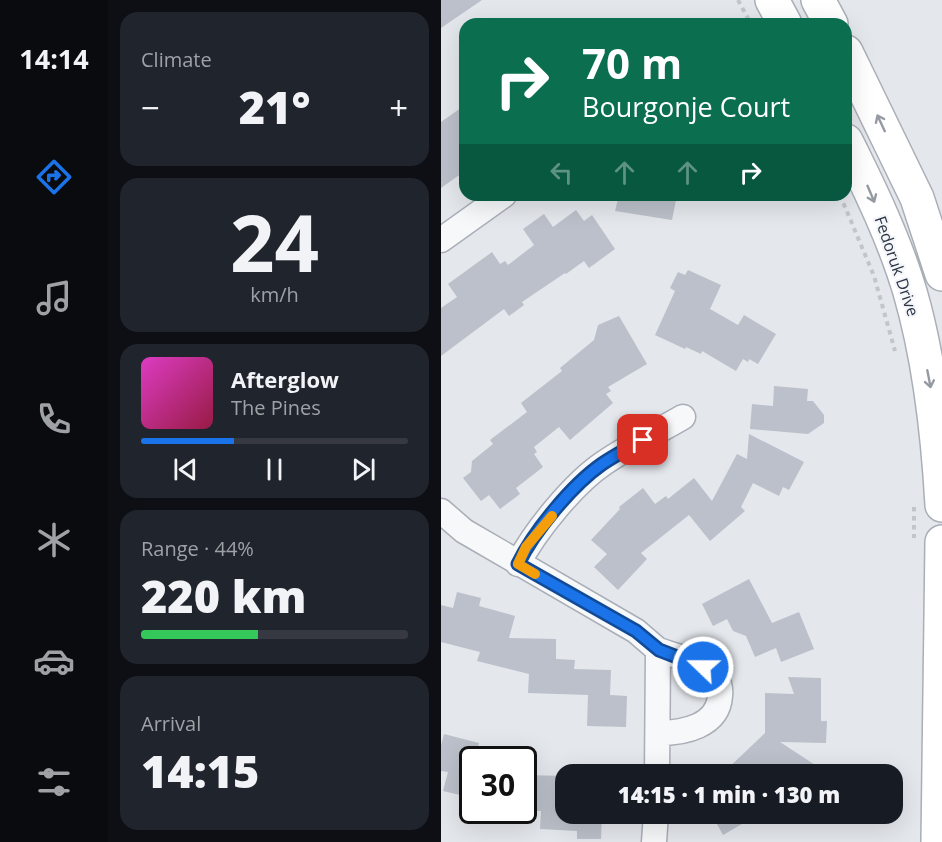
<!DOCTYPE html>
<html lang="en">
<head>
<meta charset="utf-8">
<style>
	body { margin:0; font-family:"Open Sans",sans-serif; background:#20242c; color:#f1f3f6; height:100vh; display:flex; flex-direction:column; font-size:22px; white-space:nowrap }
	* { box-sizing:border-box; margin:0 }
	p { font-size:20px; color:#9ea1a6 }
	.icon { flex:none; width:33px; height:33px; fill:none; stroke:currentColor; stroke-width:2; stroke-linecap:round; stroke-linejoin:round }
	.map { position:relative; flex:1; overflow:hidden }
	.side { display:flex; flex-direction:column; gap:12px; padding:12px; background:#0d0f14; width:333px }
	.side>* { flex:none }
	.guide { position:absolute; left:18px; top:18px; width:393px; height:183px; border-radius:18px; box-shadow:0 6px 24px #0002; background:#0b6e4f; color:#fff; overflow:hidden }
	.speed { position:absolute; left:18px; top:746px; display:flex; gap:12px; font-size:30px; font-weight:700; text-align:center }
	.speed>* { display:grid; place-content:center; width:78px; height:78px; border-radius:50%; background:#171b24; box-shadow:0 6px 24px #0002; line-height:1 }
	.speed .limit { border:3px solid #111; border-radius:9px; background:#fff; color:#111 }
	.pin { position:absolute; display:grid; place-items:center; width:51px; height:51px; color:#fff; margin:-26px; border-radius:12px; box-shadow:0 3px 9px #0006 }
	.me { position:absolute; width:66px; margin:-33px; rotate:292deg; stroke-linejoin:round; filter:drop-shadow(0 0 4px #0008) }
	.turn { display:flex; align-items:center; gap:21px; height:126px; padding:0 24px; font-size:27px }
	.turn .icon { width:78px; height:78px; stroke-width:2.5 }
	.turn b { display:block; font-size:42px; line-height:51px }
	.lanes { display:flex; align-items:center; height:57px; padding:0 24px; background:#0003; justify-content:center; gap:30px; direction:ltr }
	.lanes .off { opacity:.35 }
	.big { font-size:45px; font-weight:800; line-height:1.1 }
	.side .card { flex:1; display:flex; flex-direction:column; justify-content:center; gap:9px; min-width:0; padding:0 21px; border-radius:18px; background:#20242c }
	.side .dial { align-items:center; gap:0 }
	.dial b { font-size:78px; line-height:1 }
	.song { display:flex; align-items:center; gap:18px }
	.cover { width:72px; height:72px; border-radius:9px; background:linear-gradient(135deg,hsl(310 70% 55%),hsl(340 70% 35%)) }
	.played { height:6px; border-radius:3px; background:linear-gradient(90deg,#1a73e8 35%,#363941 35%) }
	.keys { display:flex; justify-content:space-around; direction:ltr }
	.heat { display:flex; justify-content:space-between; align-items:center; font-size:33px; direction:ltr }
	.charge { height:9px; border-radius:4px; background:linear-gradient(90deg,#34c759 44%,#363941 0) }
	.trip { position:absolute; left:114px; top:764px; width:348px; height:60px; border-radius:18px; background:#171b24; box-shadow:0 6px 24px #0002; font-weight:800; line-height:60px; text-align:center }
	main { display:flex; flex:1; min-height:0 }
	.dock { display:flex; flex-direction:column; width:108px; justify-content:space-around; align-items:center; background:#090b0e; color:#9ea1a6 }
	.dock .icon { width:42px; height:42px }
	.dock .active { color:#1a73e8 }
	.dock b { font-size:27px; color:#f1f3f6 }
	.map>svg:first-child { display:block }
	.building { fill:#bbc0ca }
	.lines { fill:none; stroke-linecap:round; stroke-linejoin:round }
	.street-casing { stroke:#a9aeb7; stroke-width:27 }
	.secondary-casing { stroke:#a9aeb7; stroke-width:36 }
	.path { stroke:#c2c5cb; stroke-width:4; stroke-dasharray:4.5 4.5; stroke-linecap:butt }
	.street { stroke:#f7f8fa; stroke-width:24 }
	.secondary { stroke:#fff; stroke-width:33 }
	.oneway { stroke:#959aa2 }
	.route-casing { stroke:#114b97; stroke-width:15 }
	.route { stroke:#1a73e8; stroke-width:10 }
	.slow { stroke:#f59e0b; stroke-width:10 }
	.labels { text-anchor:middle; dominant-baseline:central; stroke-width:4.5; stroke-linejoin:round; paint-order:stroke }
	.street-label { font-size:16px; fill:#2b3445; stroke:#f4f6f9 }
</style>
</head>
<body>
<main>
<nav class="dock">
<b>14:14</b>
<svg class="icon active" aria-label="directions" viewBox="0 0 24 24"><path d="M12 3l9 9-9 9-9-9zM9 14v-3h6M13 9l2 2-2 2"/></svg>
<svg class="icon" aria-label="music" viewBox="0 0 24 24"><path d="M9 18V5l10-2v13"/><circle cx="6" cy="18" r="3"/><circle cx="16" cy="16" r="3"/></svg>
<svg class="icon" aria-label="phone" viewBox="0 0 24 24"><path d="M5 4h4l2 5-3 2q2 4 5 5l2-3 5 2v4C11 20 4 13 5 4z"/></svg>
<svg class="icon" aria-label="climate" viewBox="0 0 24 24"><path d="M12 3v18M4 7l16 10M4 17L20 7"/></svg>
<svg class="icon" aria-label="car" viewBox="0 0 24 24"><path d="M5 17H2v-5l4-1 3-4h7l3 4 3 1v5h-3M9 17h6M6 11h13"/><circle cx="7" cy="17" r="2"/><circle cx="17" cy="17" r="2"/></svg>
<svg class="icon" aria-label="filters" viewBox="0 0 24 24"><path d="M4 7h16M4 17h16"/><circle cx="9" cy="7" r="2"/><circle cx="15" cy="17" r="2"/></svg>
</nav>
<section class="side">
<div class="card"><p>Climate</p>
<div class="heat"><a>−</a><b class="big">21°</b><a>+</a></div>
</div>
<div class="card dial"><b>24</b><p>km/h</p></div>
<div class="card">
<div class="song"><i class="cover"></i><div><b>Afterglow</b><p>The Pines</p></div></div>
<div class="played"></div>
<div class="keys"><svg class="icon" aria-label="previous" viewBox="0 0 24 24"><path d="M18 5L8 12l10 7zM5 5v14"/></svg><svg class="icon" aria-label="pause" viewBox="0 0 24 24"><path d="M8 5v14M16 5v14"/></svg><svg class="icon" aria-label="next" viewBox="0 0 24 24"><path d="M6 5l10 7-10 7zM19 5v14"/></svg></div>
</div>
<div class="card"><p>Range · 44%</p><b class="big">220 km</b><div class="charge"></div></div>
<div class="card"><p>Arrival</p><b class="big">14:15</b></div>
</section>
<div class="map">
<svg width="501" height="842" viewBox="0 0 501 842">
	<rect width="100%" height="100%" fill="#e4e7ec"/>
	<path class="building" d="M0,0H41L0,28Z
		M24,105V171L0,188V122Z
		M178,195H236L231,220L174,211Z
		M135,210L143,221L151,215L174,249L148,268L143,261L125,274L124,273L81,302L83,305L68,316L63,309L0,356V308L16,297L7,284L51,252L59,264L64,261L67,265L93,245L82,229L103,214L112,227Z
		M247,270L280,285L269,309L297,325L303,315L335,334L317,364L308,359L307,362L302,359L295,371L261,351L260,354L245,347L244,349L214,335L234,291L229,288L237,272L244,275Z
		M178,316L206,364L167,387L170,391L165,394L172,403L129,440L118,427L93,447L96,452L93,454L102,467L75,488L79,494L59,509L48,495L40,501L22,478L30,472L31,461L52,444L49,440L86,412L80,403L121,371L119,368L153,340L157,325Z
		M333,386L367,389L366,401H372L383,415V423L367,434L309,429L311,404L332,406Z
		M308,434L363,462L348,490L342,487L338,496L312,483L300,507L304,511L269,541L248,515L200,553L206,559L177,590L153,567L166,554L150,540L179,509L178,507L202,488L214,504L225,496L227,499L253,478L271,501L296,454L306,459Z
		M308,579L331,623L358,612L373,649L340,662L335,648L314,657L305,636L292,631L286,619L272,626L261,604Z
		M16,592L40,598L38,606L74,616L68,638L115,639V659L134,660L133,669L170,670L169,695L186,696L185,727L146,726L147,695L87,693L88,674L36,661L39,652L0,642V605L12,608Z
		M347,677L380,678V721H386L385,743L339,742L388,774H281L324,733V693L353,694Z
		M3,734L38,743L34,759H32V798L2,791L7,772L0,771V745Z
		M83,775L124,776V813H161L160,839H136V831L99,829L100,811H82Z
		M270,813H320L282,835Z"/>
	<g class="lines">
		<g class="street-casing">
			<path id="street" d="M0,240L63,195
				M0,511L23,531L195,631L217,650L216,774
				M77,564C93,532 133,483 163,463C188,446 216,432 242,417
				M217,650C235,656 259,661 273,675C278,680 280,689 279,696C277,726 243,733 218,733
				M213,842L215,813"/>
		</g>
		<g class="secondary-casing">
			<path id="secondary" d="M331,0L344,24
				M377,0L390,24
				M405,52L476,198L501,274
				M405,141C429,189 454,241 469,292C489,361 497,433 501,505
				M497,842L501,542"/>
		</g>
		<path class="path" d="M297,0L310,24
			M399,195L433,276L454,351
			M473,507V538"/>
		<use href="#street" class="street"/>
		<use href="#secondary" class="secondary"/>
	</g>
	<defs><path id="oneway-shaft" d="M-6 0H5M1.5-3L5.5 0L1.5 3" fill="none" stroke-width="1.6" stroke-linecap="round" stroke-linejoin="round" transform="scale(1.5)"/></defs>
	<g class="oneway">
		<use href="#oneway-shaft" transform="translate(440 123) rotate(-115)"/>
		<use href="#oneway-shaft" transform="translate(430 194) rotate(67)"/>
		<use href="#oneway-shaft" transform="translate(488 379) rotate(79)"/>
	</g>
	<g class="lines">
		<g class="route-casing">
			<path id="route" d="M202,440C188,448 174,455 161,464C131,485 93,531 77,564L195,631L218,650L262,667"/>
		</g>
		<use href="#route" class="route"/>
		<path class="slow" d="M94,574L77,564L85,547L111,516"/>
	</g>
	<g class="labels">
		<g class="street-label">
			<text transform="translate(456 266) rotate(71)">Fedoruk Drive</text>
		</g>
	</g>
</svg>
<div class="speed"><div class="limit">30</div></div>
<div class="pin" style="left:202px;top:440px;background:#d93025"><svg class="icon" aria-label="arrive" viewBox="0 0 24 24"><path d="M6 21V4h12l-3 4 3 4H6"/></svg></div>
<svg class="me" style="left:262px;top:667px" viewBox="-20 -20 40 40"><circle r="17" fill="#1a73e8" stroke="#fff" stroke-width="3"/><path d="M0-11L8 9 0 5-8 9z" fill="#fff"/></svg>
<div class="trip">14:15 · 1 min · 130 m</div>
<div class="guide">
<div class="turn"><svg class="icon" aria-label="right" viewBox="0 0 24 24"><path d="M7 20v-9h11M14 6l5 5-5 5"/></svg><div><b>70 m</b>Bourgonje Court</div></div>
<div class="lanes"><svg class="icon off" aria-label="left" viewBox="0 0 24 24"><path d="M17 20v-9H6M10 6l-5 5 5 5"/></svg><svg class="icon off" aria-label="ahead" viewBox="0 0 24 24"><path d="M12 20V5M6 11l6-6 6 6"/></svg><svg class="icon off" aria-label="ahead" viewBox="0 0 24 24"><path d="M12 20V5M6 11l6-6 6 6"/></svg><svg class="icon" aria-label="right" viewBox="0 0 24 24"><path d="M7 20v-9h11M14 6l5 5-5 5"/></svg></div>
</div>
</div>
</main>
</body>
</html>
